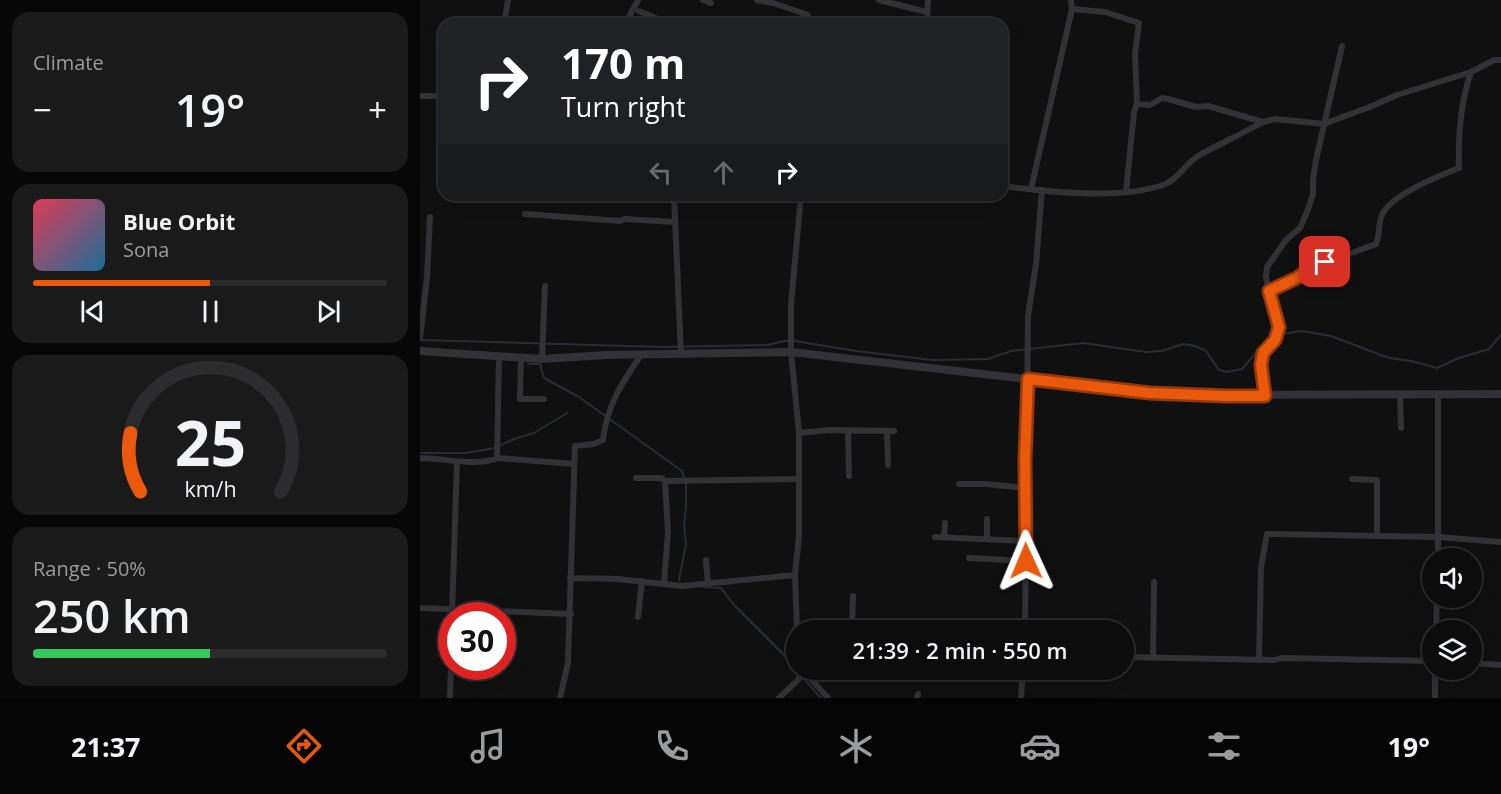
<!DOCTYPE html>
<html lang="en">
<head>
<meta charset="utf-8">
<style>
	body { margin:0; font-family:"Open Sans",sans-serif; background:#1a1a1b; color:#f1f3f6; height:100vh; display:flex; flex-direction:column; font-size:22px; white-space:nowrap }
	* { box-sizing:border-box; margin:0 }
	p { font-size:20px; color:#9a9b9d }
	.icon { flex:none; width:33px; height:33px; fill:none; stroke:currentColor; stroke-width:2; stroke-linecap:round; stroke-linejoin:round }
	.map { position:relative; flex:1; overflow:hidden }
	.details { display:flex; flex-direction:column; gap:12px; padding:12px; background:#070707; width:420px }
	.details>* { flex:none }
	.top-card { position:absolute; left:18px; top:18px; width:570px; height:183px; border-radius:18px; box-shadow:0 3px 15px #0003,0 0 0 2px #2c2c2e; background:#202124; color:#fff; overflow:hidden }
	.controls { position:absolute; left:1002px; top:548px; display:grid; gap:12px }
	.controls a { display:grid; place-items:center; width:60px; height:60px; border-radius:50%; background:#0c0c0d; box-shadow:0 3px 15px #0003,0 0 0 2px #2c2c2e; font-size:30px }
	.speed { position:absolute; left:18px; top:602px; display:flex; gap:12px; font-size:30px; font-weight:700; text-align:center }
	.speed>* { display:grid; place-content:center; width:78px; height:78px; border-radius:50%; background:#0c0c0d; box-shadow:0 3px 15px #0003,0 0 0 2px #2c2c2e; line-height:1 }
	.speed .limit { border:9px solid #d22; background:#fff; color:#111 }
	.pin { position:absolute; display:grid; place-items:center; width:51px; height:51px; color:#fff; margin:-26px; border-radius:12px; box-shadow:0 3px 9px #0006 }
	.me { position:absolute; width:66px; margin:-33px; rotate:359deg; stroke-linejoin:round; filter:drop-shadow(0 0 4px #0008) }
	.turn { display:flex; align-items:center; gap:21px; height:126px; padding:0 24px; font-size:27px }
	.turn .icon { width:78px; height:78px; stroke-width:2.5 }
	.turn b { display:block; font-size:42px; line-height:51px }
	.lanes { display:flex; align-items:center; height:57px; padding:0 24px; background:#0003; justify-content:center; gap:30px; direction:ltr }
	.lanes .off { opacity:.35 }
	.big { font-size:45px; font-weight:600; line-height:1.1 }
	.details .card { flex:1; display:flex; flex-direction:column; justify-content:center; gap:9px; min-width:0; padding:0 21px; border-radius:18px; background:#1a1a1b }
	.details .dial { align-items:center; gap:0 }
	.dial svg { height:156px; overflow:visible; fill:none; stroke:#2c2c2e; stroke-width:7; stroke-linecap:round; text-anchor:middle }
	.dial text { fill:#f1f3f6; stroke:none }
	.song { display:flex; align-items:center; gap:18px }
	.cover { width:72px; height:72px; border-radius:9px; background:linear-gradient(135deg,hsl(350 70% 55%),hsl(200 70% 35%)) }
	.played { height:6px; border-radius:3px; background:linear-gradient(90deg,#ea580c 50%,#2c2c2e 50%) }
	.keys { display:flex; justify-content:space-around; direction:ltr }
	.heat { display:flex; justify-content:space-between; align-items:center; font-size:33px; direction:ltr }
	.charge { height:9px; border-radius:4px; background:linear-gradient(90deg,#34c759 50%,#2c2c2e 0) }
	.trip { position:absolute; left:366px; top:620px; width:348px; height:60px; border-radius:30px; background:#0c0c0d; box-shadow:0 3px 15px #0003,0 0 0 2px #2c2c2e; font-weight:600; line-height:60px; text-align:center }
	.tabs { display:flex; height:96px; justify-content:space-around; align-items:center; background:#050505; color:#9a9b9d }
	.tabs .icon { width:42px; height:42px }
	.tabs .current { color:#ea580c }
	.tabs b { font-size:27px; color:#f1f3f6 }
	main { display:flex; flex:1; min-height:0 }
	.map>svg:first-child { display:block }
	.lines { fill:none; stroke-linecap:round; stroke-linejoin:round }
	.stream { stroke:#262e35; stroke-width:2 }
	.minor { stroke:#313136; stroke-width:6 }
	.tertiary { stroke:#313136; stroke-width:8 }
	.route-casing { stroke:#983908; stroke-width:15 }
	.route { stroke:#ea580c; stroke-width:10 }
</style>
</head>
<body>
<main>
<section class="details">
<div class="card"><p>Climate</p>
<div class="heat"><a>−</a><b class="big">19°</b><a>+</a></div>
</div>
<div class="card">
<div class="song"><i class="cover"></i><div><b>Blue Orbit</b><p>Sona</p></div></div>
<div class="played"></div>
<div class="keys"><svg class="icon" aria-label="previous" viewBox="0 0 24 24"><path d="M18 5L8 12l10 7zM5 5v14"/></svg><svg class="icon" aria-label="pause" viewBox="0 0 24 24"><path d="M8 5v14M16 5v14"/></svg><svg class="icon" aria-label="next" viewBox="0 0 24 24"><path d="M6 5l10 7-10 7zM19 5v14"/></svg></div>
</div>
<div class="card dial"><svg viewBox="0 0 100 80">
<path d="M14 69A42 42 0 1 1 86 69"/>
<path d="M14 69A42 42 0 0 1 9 39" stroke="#ea580c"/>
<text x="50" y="56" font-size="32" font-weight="700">25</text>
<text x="50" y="72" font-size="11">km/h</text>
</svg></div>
<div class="card"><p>Range · 50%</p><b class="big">250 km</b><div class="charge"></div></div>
</section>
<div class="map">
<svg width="1081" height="698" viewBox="0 0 1081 698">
	<rect width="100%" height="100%" fill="#101011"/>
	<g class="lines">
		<path class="stream" d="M1,340L243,347L347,345L365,341H375L436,351L512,360L568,359L591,351L663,343L726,352L742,351L763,344L775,346L786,351L799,370L807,372L822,369L846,341L862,334L881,331L911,336L969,358L991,361L1017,368L1039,358L1069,349L1081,335
			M108,364H120L124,378L159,397L262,471L266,483V507L264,525L266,544L259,580
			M0,453H45L75,448L94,439L114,433L147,413
			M283,587L301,588L314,605L368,659
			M374,666L376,668
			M384,679L401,698"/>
		<path class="minor" d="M283,0L291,3
			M337,0L353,3L388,15V24
			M459,0L507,12
			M652,9L685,12L719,23L715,54L717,104L714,112L706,192
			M219,11L250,24
			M84,24L88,0
			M205,24L218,0
			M507,24L508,0
			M0,96H24
			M717,104L730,105L742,98L748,99L776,107L788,106L843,122
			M582,186C627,192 700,200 743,185C758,180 765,164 778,156C799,144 822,134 843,122L855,119L904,124L952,106L977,95L1051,72L1074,60H1081
			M611,189L652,9L651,0
			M254,195L261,354
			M105,214L200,221L205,219L255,222
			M849,291L877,278L890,268L956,244C960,235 958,224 962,215C970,195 1019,176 1039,168C1038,135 1040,104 1051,72
			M0,338L7,278L10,217
			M101,357L100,399H124
			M122,359L125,286
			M980,394L981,428
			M845,396L841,365L843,353L855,340L859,327L849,291L846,277L847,267L866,240L880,228L887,212L893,194V179L896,160L922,46
			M428,431L429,476
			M467,431L468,465
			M379,433L410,430L474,431
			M0,458C23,458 57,467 78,458L154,464
			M77,458L79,356
			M216,478H241L245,481L248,532L244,583
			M932,479L957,480V536
			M245,481L379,479
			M539,484H565L605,488
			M515,537L605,541
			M524,537L525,523
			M567,539V519
			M549,558L606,561
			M1018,558V394
			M286,560L288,584
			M150,578L197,579L262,586L375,575
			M0,608L151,614
			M32,615L37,461
			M218,617L222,581
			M377,630L375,574L379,536V433L371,352V305L381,195
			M411,630L432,628L433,596
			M605,630L608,316L616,264L622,190
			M1016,630L1017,597
			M704,657L855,660L861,658L1012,661
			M733,658L734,582
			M839,659L841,567L847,534L1018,537L1081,542
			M1052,663L1081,665
			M382,669L408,698
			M30,698L32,629
			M140,698L148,663L155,446L174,444L183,440C187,405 202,383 221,355
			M359,698L379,679L380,669
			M497,698L498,694
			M601,698L603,669
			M1015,698V669"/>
		<path class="tertiary" d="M0,351L122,359L186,355L371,352L730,393L767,395L1081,394"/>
	</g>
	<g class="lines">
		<g class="route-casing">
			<path id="route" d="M606,561L605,460L608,379L730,393L806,396H845L841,365L843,353L855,340L859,327L849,291L877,278L890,268L905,262"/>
		</g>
		<use href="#route" class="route"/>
	</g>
</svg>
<div class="controls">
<a><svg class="icon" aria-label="sound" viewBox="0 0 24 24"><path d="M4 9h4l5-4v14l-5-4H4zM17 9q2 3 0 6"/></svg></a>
<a><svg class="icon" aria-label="layers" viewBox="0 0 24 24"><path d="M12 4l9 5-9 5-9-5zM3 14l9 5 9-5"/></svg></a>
</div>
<div class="speed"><div class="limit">30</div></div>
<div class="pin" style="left:905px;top:262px;background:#d93025"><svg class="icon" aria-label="arrive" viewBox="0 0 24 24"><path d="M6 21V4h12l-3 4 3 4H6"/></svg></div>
<svg class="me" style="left:606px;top:561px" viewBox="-20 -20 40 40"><path d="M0-17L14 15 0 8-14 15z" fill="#ea580c" stroke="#fff" stroke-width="4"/></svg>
<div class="trip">21:39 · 2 min · 550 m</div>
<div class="top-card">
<div class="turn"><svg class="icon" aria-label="right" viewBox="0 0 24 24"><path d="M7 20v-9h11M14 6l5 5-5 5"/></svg><div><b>170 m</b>Turn right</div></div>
<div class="lanes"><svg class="icon off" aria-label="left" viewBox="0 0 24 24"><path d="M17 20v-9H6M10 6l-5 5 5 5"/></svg><svg class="icon off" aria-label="ahead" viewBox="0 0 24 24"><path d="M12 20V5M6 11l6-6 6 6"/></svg><svg class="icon" aria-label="right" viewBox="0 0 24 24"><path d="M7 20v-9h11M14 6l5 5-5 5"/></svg></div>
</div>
</div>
</main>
<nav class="tabs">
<b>21:37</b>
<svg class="icon current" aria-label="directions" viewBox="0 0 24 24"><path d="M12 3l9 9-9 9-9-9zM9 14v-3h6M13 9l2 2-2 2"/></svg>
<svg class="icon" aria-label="music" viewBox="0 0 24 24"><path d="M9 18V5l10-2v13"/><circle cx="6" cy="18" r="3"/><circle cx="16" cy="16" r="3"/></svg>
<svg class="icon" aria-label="phone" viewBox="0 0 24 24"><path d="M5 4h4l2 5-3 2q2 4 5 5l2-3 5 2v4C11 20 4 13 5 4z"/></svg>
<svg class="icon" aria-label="climate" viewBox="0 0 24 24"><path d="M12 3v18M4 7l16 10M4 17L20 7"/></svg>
<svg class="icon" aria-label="car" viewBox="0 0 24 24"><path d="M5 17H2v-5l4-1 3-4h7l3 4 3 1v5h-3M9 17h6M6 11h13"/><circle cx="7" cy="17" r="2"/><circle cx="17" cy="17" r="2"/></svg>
<svg class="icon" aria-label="filters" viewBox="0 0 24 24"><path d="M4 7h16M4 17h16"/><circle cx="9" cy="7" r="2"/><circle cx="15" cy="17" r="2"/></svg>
<b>19°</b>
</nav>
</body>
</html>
